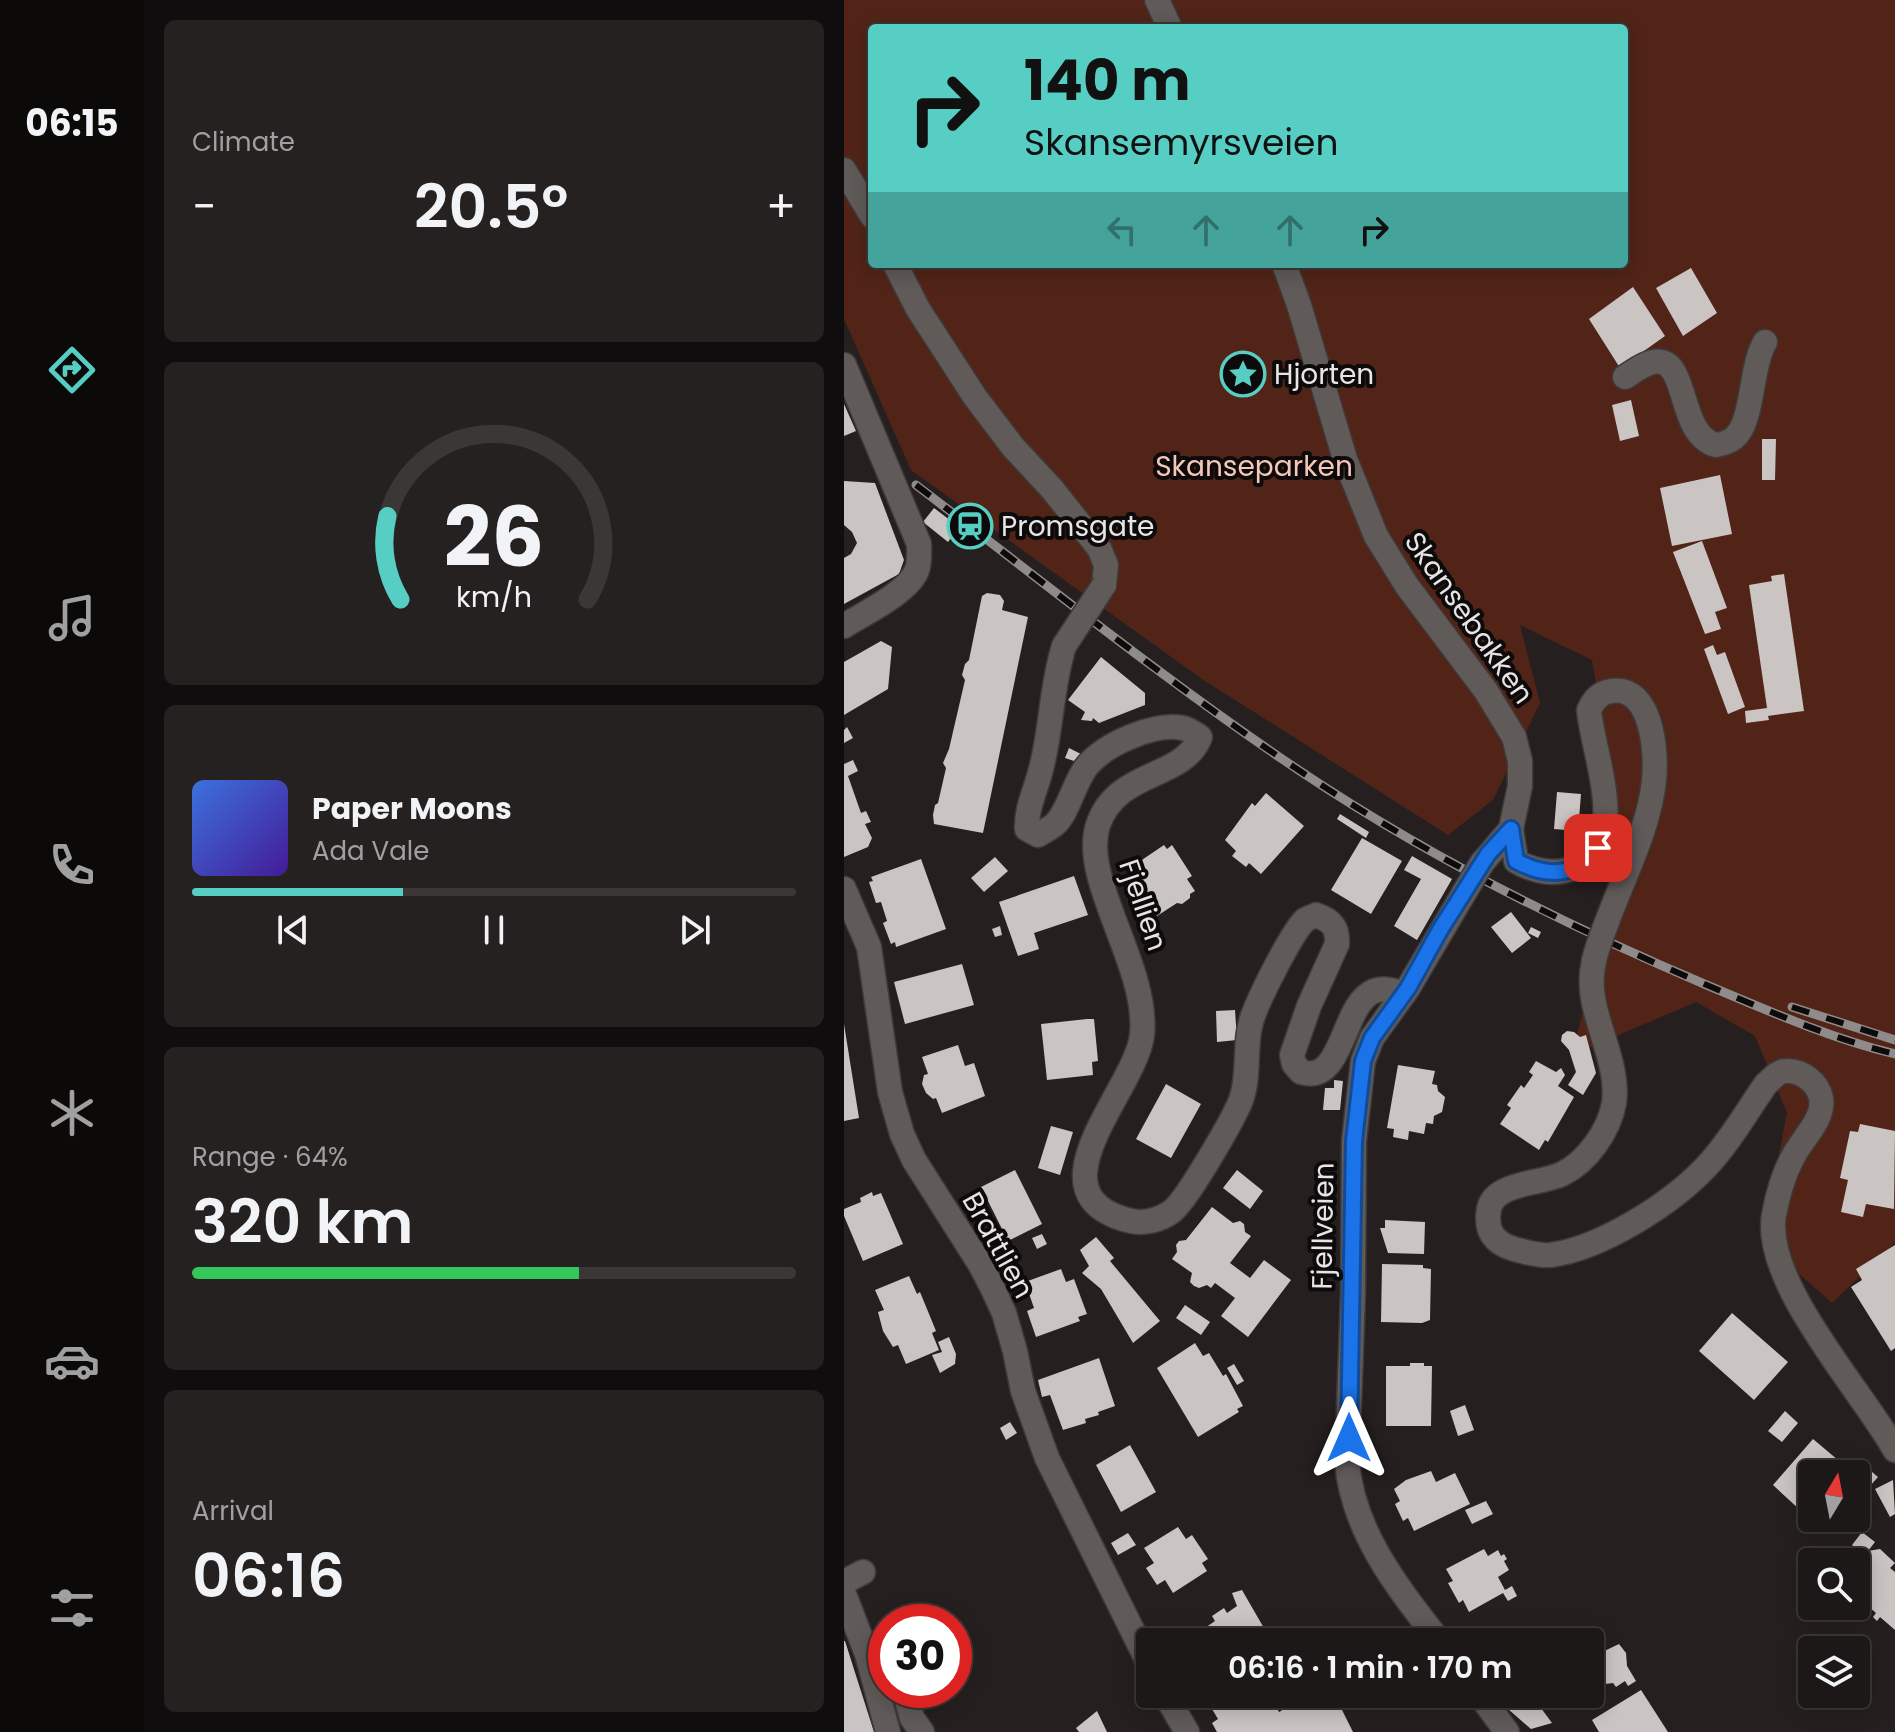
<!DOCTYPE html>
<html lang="en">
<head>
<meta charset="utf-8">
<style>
	body { margin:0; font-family:Poppins,sans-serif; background:#252120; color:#f1f3f6; height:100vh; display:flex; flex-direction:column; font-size:30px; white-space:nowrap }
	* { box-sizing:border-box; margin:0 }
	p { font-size:26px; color:#a0a0a1 }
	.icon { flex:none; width:44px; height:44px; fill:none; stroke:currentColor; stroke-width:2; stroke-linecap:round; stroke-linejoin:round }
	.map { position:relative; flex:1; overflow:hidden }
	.details { display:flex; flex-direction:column; gap:20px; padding:20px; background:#0f0d0d; width:700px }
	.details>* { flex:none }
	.guide { position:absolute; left:24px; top:24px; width:760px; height:244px; border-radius:8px; box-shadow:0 4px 20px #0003,0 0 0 2px #3a3736; background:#56cec3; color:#111; overflow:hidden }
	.needle { width:52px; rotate:10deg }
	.fabs { position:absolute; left:954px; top:1460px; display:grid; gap:16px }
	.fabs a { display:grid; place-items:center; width:72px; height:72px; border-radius:8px; background:#1c1817; box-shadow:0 4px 20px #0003,0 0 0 2px #3a3736; font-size:40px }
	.speed { position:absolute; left:24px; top:1604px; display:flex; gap:16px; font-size:40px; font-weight:700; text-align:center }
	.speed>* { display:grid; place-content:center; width:104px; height:104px; border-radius:50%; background:#1c1817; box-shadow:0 4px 20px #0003,0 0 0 2px #3a3736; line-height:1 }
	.speed .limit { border:12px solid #d22; background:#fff; color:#111 }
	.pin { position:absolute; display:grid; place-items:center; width:68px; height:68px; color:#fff; margin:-34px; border-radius:16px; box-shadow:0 4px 12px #0006 }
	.me { position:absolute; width:88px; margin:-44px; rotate:0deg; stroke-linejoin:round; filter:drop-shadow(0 0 6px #0008) }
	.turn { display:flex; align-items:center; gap:28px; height:168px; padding:0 24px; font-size:36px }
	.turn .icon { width:104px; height:104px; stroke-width:2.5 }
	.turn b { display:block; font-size:56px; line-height:68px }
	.lanes { display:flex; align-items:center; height:76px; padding:0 24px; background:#0003; justify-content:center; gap:40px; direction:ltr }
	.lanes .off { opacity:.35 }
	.big { font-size:60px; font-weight:600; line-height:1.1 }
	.details .tile { flex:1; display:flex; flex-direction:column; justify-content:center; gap:12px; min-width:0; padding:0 28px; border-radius:12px; background:#252120 }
	.details .dial { align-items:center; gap:0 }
	.dial svg { height:208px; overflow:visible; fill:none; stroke:#3a3736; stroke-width:7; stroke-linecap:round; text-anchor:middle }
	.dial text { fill:#f1f3f6; stroke:none }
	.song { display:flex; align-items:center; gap:24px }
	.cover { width:96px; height:96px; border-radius:12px; background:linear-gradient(135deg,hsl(220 70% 55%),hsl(260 70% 35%)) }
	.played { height:8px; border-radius:4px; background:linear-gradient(90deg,#56cec3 35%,#3a3736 35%) }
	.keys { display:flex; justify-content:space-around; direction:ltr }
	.heat { display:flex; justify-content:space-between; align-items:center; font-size:44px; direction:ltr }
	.charge { height:12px; border-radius:6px; background:linear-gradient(90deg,#34c759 64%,#3a3736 0) }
	.trip { position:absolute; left:292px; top:1628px; width:468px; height:80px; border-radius:8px; background:#1c1817; box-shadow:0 4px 20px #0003,0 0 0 2px #3a3736; font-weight:600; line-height:80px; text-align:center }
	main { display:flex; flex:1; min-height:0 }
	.dock { display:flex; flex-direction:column; width:144px; justify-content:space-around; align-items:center; background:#0b0a09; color:#a0a0a1 }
	.dock .icon { width:56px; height:56px }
	.dock .on { color:#56cec3 }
	.dock b { font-size:36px; color:#f1f3f6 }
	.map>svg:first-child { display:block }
	.green { fill:#512417; fill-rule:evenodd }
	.building { fill:#cac4c2 }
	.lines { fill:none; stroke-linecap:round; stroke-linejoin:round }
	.minor-casing { stroke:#3e3a39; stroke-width:27 }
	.minor { stroke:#605a59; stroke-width:24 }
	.rail-casing { stroke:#8f8b8a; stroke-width:9 }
	.rail { stroke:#0c0a0a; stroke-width:6; stroke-dasharray:18; stroke-linecap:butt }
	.minor-bridge-casing { stroke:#3e3a39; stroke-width:27; stroke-linecap:butt }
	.minor-bridge { stroke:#605a59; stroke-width:24 }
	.route-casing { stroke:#114b97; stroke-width:20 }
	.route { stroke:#1a73e8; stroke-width:14 }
	.labels { text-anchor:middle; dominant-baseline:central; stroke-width:8; stroke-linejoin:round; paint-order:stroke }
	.poi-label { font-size:28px; fill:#e7e4e3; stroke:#0c0a0a; text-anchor:start }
	.park-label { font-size:28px; fill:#f6c6b8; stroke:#0c0a0a }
	.street-label { font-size:28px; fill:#e7e4e3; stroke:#0c0a0a }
</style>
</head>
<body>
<main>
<nav class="dock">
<b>06:15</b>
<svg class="icon on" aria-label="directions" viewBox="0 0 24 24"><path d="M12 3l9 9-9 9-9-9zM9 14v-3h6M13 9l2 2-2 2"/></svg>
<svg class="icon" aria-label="music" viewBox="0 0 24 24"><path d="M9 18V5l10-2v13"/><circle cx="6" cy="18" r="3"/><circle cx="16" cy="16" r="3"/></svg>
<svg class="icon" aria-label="phone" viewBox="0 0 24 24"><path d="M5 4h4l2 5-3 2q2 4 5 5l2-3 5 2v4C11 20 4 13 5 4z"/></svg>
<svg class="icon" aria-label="climate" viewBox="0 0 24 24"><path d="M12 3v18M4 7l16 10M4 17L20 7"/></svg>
<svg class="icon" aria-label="car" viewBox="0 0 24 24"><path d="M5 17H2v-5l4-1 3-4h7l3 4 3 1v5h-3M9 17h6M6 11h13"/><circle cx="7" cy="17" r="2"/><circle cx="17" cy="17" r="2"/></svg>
<svg class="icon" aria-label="filters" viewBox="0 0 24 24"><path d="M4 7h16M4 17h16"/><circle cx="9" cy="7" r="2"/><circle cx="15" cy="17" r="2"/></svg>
</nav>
<section class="details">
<div class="tile"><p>Climate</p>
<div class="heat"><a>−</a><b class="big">20.5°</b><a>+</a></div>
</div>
<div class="tile dial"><svg viewBox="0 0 100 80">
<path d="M14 69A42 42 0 1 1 86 69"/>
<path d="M14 69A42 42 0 0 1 9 37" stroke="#56cec3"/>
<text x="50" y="56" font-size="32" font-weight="700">26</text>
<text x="50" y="72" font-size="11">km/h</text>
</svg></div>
<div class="tile">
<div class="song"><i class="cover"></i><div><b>Paper Moons</b><p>Ada Vale</p></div></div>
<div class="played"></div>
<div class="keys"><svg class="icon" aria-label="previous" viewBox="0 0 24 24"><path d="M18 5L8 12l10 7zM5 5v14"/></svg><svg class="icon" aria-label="pause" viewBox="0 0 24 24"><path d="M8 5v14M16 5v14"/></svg><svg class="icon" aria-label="next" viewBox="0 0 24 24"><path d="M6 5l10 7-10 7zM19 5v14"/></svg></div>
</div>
<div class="tile"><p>Range · 64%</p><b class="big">320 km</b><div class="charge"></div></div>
<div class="tile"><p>Arrival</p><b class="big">06:16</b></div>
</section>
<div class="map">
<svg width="1051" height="1732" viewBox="0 0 1051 1732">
	<rect width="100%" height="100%" fill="#25201f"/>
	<path class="green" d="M0,0H1051V1243L988,1303L918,1241L943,1113L911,1036L852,1002L728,1055L780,849L748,660L676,625L696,703L649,800L604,835L358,679L67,470L0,319ZM28,28H780V264H28Z"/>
	<path class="building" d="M847,268L873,313L839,336L812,288Z
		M789,287L821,336L776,368L745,319Z
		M787,400L795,436L776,441L768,405Z
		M0,404L12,431L0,436Z
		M918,439H932L931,480H918Z
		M876,475L888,534L828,546L816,488Z
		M0,481L31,483L60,560L55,574L0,604V558L7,554L13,543L8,532L0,525Z
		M90,508L115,527L104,542L79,522Z
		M858,541L883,608L871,612L877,629L861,634L829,552Z
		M940,574L960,711L924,716L925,720L902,723L901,711L923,708L905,585L928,581L927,576Z
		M143,593L156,595L160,601L158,610L184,617L139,833L90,824L89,815L91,805L94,803L102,768L99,763L105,749L121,680L118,675L121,664L125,660L138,596Z
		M37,641L48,647L44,689L0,715V662Z
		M869,645L873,655L881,652L901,707L884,714L860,649Z
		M257,657L301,693V705L255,723L249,718L248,721L237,720L241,712L224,700Z
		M3,727L9,738L0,743V730Z
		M225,748L237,754L230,761L221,758Z
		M9,760L14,771L4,776L17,813L22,811L27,822L21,824L28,838L24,847L0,857V764Z
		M713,792L737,794L734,831L710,829Z
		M422,793L460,826L417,874L405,863L402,867L388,856L392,851L381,840L408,803L411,806Z
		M496,814L525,832L522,838L493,819Z
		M518,838L558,861L527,914L487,890Z
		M320,845L323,849L328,845L348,876L343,879L351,891L346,894V898L338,904L333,903L313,916L310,910L305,914L293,896L298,893L283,870Z
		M568,856L608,879L573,940L550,926L577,879L560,870Z
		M151,857L164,871L140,892L127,878Z
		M77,859L102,929L52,947L51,942L47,944L39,923L43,921L37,902L32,903L25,882L29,881L27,877Z
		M230,876L244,915L190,933L195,949L174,956L155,902Z
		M667,912L687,938L668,953L647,927Z
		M156,926L158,935L151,937L148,929Z
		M687,927L697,932L694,938L684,933Z
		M118,964L130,1005L61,1024L50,982Z
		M391,1010L393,1040L373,1042L372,1011Z
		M243,1019H250L254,1061L248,1062L249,1075L203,1080L197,1024Z
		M0,1024L15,1118L0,1121Z
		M723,1031L730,1032L736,1037L742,1035L752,1073L739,1095L724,1085L732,1072L725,1050L717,1041L718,1035Z
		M114,1045L121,1066L130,1063L141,1096L98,1113L92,1098L89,1099L82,1093L78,1084L80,1075L84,1074L78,1057Z
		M692,1061L712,1072L717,1068L721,1075L714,1086L730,1097L704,1142L701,1140L695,1150L656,1124L667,1108L663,1105L677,1085L680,1088L689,1075L685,1072Z
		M554,1065L591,1071L588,1084L593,1085L594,1091L601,1097L598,1112L590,1116L589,1124L582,1123L580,1134L565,1131L564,1140L549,1137L550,1129L543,1128Z
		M490,1080L499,1081L496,1110H479L481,1088H490Z
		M322,1084L357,1104L327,1158L292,1139Z
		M1016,1124L1051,1131L1050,1209L1022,1204L1019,1217L997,1212L1004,1180L996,1178L1006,1131L1014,1132Z
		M207,1126L229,1132L216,1175L194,1168Z
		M171,1170L198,1224L164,1241L137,1187Z
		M393,1170L419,1191L406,1209L379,1188Z
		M28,1192L29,1196L37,1193L59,1244L19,1261L0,1216V1209L17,1202L16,1198Z
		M368,1207L389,1223L396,1221L400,1224L401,1232L407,1236L386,1263L406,1278L420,1260L447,1280L404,1337L377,1316L391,1298L371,1283L367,1288L363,1285L355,1288L350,1286L346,1282L348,1273L328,1259L333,1252L332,1245L335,1241L342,1240Z
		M541,1220L581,1222L580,1254L544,1253L536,1228H541Z
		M198,1234L203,1244L193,1249L188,1238Z
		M252,1237L270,1258L266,1261L316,1321L289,1343L257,1289L238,1273L245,1266L236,1250Z
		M1051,1245V1348L1047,1351L1007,1287L1018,1280L1012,1269Z
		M538,1264L579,1265V1268L587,1269L586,1320L578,1323L537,1322Z
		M217,1269L222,1282L230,1279L243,1314L234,1317L236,1321L192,1337L183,1311L190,1308L181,1282Z
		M65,1276L73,1294L76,1292L92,1331L88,1333L95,1350L62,1364L54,1345L49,1347L39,1331L34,1312L40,1310L31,1290Z
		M341,1305L366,1322L357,1335L332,1318Z
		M888,1313L944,1362L910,1400L855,1351Z
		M105,1337L112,1354L111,1364L96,1373L88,1355L98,1352L94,1342Z
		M351,1343L359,1356L365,1353L379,1376L382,1374L399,1406L393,1409L395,1412L354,1437L313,1368Z
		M255,1358L271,1406L254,1412L255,1415L241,1419L242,1423L219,1430L206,1395L198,1397L194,1380Z
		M566,1363H580V1366H588L587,1426H542V1366H566Z
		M390,1364L400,1381L393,1385L383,1368Z
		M621,1405L630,1430L614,1436L606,1411Z
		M941,1411L954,1423L938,1442L924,1431Z
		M166,1422L173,1433L162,1440L156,1428Z
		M969,1439L1007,1471L1015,1461L1034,1477L1012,1502V1474H968V1508L962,1503L956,1510L929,1485Z
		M286,1445L312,1492L277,1512L252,1465Z
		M587,1471L592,1482L611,1473L626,1504L570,1531L564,1518L559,1521L551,1504L556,1501L550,1489L562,1480Z
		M1049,1480L1051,1514L1046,1517L1031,1489Z
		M642,1501L649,1514L628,1524L621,1510Z
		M968,1509V1518H998L985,1534L972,1523L963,1533L955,1527Z
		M334,1527L342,1539L348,1535L364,1559L358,1563L363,1571L329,1593L321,1580L313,1585L302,1568L310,1563L300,1548Z
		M1018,1532L1031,1542L1024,1551L1036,1549L1051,1563L1046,1568L1051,1572V1630L1036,1617L1033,1621L1029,1617L1032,1613L1017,1600L1020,1597L1012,1591V1566L1021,1555L1008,1545Z
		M284,1533L292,1545L274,1555L267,1543Z
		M640,1549L644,1556L654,1550L657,1556L660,1554L663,1559L660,1561L665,1570L654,1577L661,1590L668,1586L673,1596L664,1601L659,1593L625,1612L619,1600L615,1603L604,1583L609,1581L602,1569Z
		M398,1590L428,1642H365L358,1630L371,1621L368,1616L380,1608L383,1613L393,1606L388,1593Z
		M694,1634L698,1642H679Z
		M0,1641H1L30,1732H0Z
		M775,1644L782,1653L783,1666L792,1681L784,1686L781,1681L772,1687L769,1683L761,1684L753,1670L757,1664L752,1655Z
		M797,1690L824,1732H755L748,1720Z
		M391,1694H425L435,1712L466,1694H490L509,1732H373L368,1723L374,1719L368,1709Z
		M683,1694H703L705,1696L694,1704L708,1723L687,1729L664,1709Z
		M253,1711L263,1732H235L232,1728Z"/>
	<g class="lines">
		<g class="minor-casing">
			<path id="minor" d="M313,0L326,28
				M0,170L28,216
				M51,264L74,309L131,397L169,447L208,489L255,548L262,565L260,585
				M440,264L455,305L501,459L532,536L563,586L642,691L670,737L676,761V786L667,829L672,861C691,872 711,876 732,867C787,843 749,755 745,710C750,700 755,693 767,691C808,684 813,753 810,780C806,826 779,878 763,922
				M0,365L75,544C75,552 76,562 73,570C65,592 19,614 0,626
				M781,377C789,372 799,364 809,362C846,355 832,434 872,445C878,444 885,442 890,438C910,422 906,366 921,342
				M220,646C207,687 208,728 197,769C192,790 182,808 183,829L194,835C199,832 205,829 210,825C224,814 230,782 243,766C261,744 311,722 339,728C345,729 351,734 356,737C339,780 273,769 254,825C236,880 305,966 298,1035C292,1090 180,1195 287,1221C300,1224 316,1220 327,1212C342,1202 390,1118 397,1100C406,1075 400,1046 407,1022C412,1003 448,932 461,920C464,918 468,917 472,915C487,920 494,927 493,944L465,1006L448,1055L450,1064L457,1072C500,1085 497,1005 530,991C540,987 551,991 560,994
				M638,863L667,829
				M0,889L25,947L46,1092L58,1134L70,1160L136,1264L148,1287L160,1313L171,1351L179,1391L203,1458L306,1666
				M750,1003C756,1034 775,1071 770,1103C765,1131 743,1162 718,1174C698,1184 650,1182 645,1209C641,1231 650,1243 670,1249C681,1252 694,1256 706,1255C756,1249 827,1204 862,1167C885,1143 903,1111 922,1084C928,1079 934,1071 942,1071C958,1070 974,1083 977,1098C981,1119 957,1140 949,1157C940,1173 933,1197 930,1215C918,1282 1019,1392 1051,1450
				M0,1582L19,1572
				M0,1594L23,1654L44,1732
				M596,1642C554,1588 508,1531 503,1461L509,1294L510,1141L519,1061L528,1038L564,988L620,893
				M60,1690L68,1718L78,1732
				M321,1694L343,1732
				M635,1694L663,1732"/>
		</g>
		<use href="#minor" class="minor"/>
		<g class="rail-casing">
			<path id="rail" d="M72,485C198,581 324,683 456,771C582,855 718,924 858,983C920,1009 985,1038 1051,1054
				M948,1007L1051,1040"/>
		</g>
		<use href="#rail" class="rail"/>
		<g class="minor-bridge-casing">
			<path id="minor-bridge" d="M220,646L260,585
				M620,893L638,863
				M750,1003C743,973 752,950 763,922"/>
		</g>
		<use href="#minor-bridge" class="minor-bridge"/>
	</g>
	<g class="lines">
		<g class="route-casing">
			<path id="route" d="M505,1438L510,1141L519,1061L528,1038L564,988L596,930L644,854L667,829L672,861C704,878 731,877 754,848"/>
		</g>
		<use href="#route" class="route"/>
	</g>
	<defs>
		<g id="sight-ring" transform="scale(2.3)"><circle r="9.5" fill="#0c0a0a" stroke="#56cec3" stroke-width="1.5"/><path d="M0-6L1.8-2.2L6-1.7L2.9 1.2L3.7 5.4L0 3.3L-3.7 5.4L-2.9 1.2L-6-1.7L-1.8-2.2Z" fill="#56cec3"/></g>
		<g id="station-ring" transform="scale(2.3)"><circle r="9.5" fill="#0c0a0a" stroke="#56cec3" stroke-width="1.5"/><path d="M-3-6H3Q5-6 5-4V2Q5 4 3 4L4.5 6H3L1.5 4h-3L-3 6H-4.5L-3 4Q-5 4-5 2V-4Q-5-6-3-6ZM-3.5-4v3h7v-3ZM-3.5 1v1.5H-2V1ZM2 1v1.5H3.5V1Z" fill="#56cec3"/></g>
	</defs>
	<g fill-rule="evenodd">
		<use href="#sight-ring" x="399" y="374"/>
		<use href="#station-ring" x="126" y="526"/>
	</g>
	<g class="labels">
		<g class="poi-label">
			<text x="430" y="374">Hjorten</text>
			<text x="157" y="526">Promsgate</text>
		</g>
		<g class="park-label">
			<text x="410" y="466">Skanseparken</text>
		</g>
		<g class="street-label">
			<text transform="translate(625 618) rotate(55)">Skansebakken</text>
			<text transform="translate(299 905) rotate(71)">Fjellien</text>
			<text transform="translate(479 1226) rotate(-89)">Fjellveien</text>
			<text transform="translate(154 1245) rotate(61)">Brattlien</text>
		</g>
	</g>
</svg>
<div class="fabs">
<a><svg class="needle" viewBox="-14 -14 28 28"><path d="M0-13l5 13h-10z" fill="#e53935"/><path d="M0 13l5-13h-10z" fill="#a0a0a1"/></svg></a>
<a><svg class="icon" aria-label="search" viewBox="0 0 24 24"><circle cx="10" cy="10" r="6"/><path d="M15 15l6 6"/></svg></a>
<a><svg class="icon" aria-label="layers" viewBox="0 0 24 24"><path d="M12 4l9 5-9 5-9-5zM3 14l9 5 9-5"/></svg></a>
</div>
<div class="speed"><div class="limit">30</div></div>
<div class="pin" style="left:754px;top:848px;background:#d93025"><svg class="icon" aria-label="arrive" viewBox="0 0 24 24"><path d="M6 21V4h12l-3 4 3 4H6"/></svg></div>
<svg class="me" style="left:505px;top:1438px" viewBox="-20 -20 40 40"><path d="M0-17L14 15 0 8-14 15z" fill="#1a73e8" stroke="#fff" stroke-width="4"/></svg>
<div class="trip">06:16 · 1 min · 170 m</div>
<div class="guide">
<div class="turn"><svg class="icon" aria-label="right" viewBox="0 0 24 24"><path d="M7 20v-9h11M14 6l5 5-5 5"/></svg><div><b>140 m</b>Skansemyrsveien</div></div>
<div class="lanes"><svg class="icon off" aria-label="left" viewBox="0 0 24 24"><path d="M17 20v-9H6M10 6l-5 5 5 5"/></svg><svg class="icon off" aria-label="ahead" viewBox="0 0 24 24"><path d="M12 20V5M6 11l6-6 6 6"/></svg><svg class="icon off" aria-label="ahead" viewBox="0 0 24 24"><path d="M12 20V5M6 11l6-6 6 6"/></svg><svg class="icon" aria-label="right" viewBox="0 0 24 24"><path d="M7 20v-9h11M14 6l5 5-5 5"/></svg></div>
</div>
</div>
</main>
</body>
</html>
